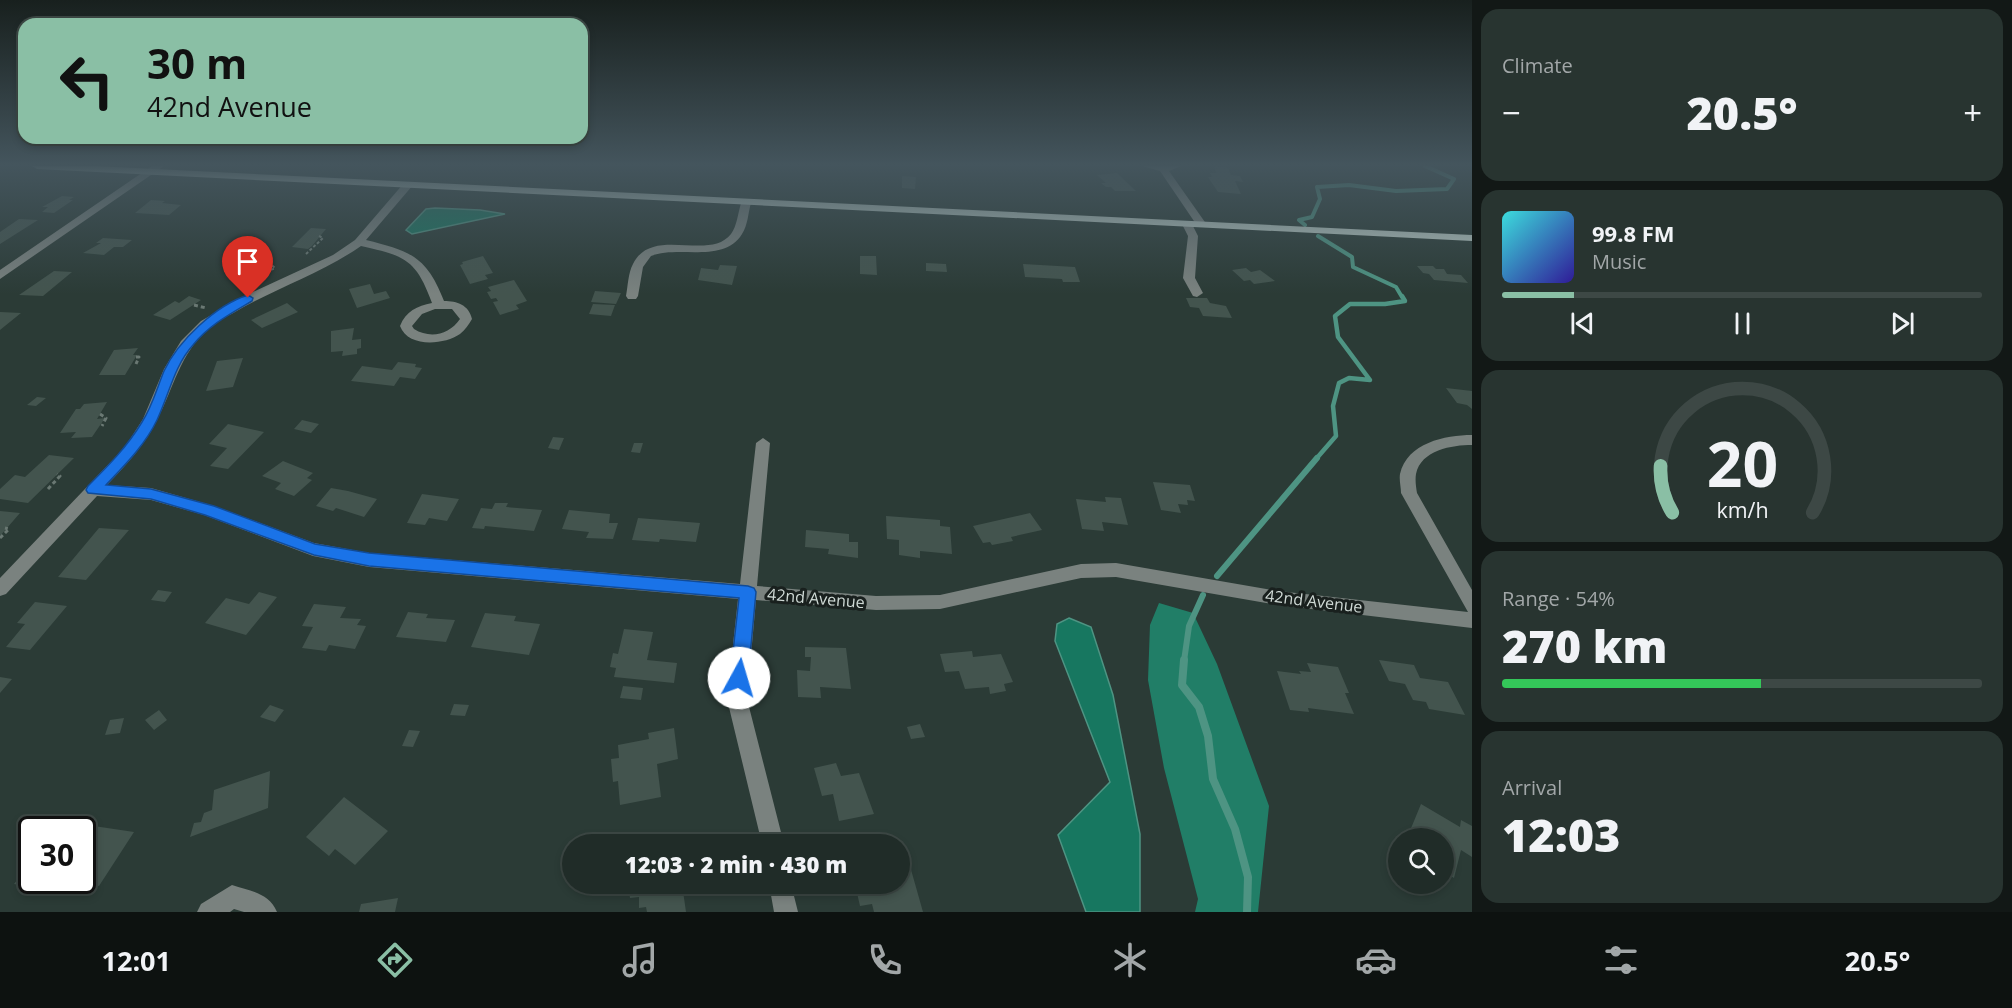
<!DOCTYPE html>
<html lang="en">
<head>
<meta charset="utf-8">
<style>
	body { margin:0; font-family:"Open Sans",sans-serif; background:#283430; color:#f1f3f6; height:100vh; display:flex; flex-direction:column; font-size:22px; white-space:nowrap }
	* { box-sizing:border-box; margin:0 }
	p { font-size:20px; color:#a2a7a8 }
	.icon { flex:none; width:33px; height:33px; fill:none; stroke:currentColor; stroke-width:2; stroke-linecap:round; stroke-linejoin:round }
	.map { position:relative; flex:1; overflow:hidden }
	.panel { display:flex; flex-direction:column; gap:9px; padding:9px; background:#121816; width:540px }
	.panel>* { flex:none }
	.hud { position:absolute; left:18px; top:18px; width:570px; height:126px; border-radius:18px; box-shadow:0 3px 9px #0003,0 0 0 2px #3d4845; background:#8abfa5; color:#111; overflow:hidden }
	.buttons { position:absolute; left:1388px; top:828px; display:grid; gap:12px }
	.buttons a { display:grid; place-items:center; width:66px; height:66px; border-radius:50%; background:#202c28; box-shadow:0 3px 9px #0003,0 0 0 2px #3d4845; font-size:30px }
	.speed { position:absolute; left:18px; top:816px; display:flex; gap:12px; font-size:30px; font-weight:700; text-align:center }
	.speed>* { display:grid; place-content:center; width:78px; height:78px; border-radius:50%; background:#202c28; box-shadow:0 3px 9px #0003,0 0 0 2px #3d4845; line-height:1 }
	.speed .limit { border:3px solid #111; border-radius:9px; background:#fff; color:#111 }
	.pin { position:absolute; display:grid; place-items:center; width:51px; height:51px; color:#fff; margin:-62px -26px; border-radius:50% 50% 50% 0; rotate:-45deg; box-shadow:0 0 6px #0007 }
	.pin .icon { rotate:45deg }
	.me { position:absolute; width:66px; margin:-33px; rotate:6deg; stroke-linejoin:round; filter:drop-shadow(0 0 4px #0008) }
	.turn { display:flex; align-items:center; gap:21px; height:126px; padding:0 30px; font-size:27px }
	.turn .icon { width:78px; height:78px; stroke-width:2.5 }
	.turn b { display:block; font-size:42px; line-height:51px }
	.big { font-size:45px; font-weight:800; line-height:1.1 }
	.panel .tile { flex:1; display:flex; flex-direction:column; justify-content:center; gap:9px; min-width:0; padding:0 21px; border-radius:18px; background:#283430 }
	.panel .dial { align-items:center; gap:0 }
	.dial svg { height:156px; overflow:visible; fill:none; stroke:#3d4845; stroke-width:7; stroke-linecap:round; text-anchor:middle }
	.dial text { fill:#f1f3f6; stroke:none }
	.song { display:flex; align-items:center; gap:18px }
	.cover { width:72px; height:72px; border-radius:9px; background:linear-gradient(135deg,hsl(180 70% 55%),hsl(250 70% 35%)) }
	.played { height:6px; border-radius:3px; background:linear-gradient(90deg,#8abfa5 15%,#3d4845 15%) }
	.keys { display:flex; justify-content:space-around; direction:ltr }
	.heat { display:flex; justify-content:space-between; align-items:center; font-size:33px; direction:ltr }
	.charge { height:9px; border-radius:4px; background:linear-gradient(90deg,#34c759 54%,#3d4845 0) }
	.trip { position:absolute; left:562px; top:834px; width:348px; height:60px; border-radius:30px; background:#202c28; box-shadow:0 3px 9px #0003,0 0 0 2px #3d4845; font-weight:800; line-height:60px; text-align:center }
	.dock { display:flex; height:96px; justify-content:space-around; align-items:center; background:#0d1210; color:#a2a7a8 }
	.dock .icon { width:42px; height:42px }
	.dock .active { color:#8abfa5 }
	.dock b { font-size:27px; color:#f1f3f6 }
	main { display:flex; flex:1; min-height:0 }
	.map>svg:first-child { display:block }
	.forest { fill:#217e67 }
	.water { fill:#177760; stroke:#4e9483; stroke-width:1.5 }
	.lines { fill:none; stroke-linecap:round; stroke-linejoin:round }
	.stream-far3 { stroke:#4e9483; stroke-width:4 }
	.stream-far2 { stroke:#4e9483; stroke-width:4.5 }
	.stream-far1 { stroke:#4e9483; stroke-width:6 }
	.stream { stroke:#4e9483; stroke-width:8 }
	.building { fill:#43544e }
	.path-far1 { stroke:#6a7873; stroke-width:2; stroke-dasharray:3 2; stroke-linecap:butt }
	.path { stroke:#6a7873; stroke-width:3; stroke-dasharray:4 3; stroke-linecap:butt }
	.minor { fill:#7a827f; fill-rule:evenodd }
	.major { fill:#bdcdc7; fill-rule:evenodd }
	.route { fill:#1a73e8; stroke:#114b97; stroke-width:1.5 }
	.labels { text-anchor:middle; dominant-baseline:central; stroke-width:6; stroke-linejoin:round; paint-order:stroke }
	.street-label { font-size:16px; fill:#cfd9d5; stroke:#19201e }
</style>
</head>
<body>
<main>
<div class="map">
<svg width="1472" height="912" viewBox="0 0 1472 912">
	<rect width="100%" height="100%" fill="#2b3b36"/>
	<path class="forest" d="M1159,603L1193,613L1217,664L1269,806L1258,912H1195L1198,899L1164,768L1148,680L1150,625Z"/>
	<path class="water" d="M435,208L480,210L505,214L412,234L406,230L426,209Z
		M1069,618L1091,627L1113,695L1140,834V912H1086L1058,835L1110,782L1055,641L1057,624Z"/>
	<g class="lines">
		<path class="stream-far3" d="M1305,225L1299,220L1312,217L1320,199L1317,187L1349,185L1396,191L1447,189L1454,179L1425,166
			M1318,236L1352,257L1353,267L1396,287L1402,297"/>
		<path class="stream-far2" d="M1316,459L1336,436L1333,406L1339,383L1349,378L1370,380L1338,337L1335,316L1350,304H1385L1405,301L1402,296"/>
		<path class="stream-far1" d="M1217,576L1317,458
			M1184,661L1189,626L1203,595"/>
		<path class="stream" d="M1184,660L1182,685L1199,707L1208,736L1213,779L1235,829L1248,877L1247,912"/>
	</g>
	<path class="building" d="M1214,166L1228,168L1231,175L1240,176L1243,182L1235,181L1241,194L1218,192L1208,177H1212L1210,173H1216Z
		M1117,173L1136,191H1115L1111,187H1106L1101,183H1106L1097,175Z
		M902,176L916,177L915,189L902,188Z
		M62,196L74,197L69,200H73L54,213L42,212L48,207H42Z
		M151,200L165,201L162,203L181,205L169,215L135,213Z
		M19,219L38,220L0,244V232Z
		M311,228L326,229L312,246L308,249L292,247Z
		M103,238L132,240L123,247H114L104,255L83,253L101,243H96Z
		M483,256L493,273L485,275L488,279L470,284L460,265L463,264L462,262Z
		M860,256H876L877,275L860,274Z
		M256,261H263L272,267L234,281L225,274Z
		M926,263L946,264L947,272L926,271Z
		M1023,264L1075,267L1080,282H1063L1062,279L1025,277Z
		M720,265L737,266L732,285L698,280L701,268L718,270Z
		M1417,266H1433L1436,269H1444L1447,274L1461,275L1468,283L1434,280L1429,274L1423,273Z
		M1246,268L1251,272L1260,270L1275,281L1254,284L1250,280L1244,281L1232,270Z
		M54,271L72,272L43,296L19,295Z
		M514,280L527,301L516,305L519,309L500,315L493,302L498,301L496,298L491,299L487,292L491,291L488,287Z
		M370,284L374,294L386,291L390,298L357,308L349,289Z
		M595,291L621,293L616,304L591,302Z
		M189,296L201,300L170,320L153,315L175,301L179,303Z
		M1186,298H1207L1210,303L1226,306L1232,318L1203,316L1199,308L1190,307Z
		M287,303L298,312L262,328L251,320Z
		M593,304L615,305L611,316L589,314Z
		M0,312L21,313L0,330Z
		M354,328L352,340L361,339V348L357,349V354L342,356L343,351L331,352V331Z
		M138,348L133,355H137L125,375H99L114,350Z
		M243,358L233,387L206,391L217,361Z
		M398,362L416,364L415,367L422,368L415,379L400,377L394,386L351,381L362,366L392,370Z
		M1446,388L1472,391V409L1467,405L1457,403Z
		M37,397L46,398L36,406L27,405Z
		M107,402L97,419L105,418L92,437L71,438L76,432L60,433L76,409H80L84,404Z
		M302,420L319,424L311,433L294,429Z
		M228,424L264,432L228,469L210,466L227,448L209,444Z
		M553,437L564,438L559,450L548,448Z
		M634,443H643L640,453L631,452Z
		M49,455L74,458L28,503L0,499V489L15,475L25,477Z
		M283,461L313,473L307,478L312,480L294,496L275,489L281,483L262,476Z
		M1153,482L1190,485L1195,501L1187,500L1188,505L1178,504L1181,513L1161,510Z
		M331,488L348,491L377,499L364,517L336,508L333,511L316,506Z
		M422,494L459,499L447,521L429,518L425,525L407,523Z
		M1105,497L1121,498L1128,525L1102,522L1104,531L1082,529L1076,499L1106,502Z
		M495,503H508L506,507L542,510L534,531L485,526L484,529L472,528L481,508L492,509Z
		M569,510L610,514L609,523H618L613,539L586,538L589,532L562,529Z
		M0,511L20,513L0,536Z
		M1030,513L1042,530L1011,537L1013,541L992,545L990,542L983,543L973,526Z
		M886,516L940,520V526L950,527L952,554L920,551V558L899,555V540L887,539Z
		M638,518L700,523L696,542L660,539L659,542L632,540Z
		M99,528L129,530L86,580L58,577Z
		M806,530L849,534V542H858V558L828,554L829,549L805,547Z
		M158,590L172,592L165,602L151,600Z
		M259,592L277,597L246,635L205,623L226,598L249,604Z
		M35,602L67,606L30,650L6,647L25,624L17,623Z
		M314,604L346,607L340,618L361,619L357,625L366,626L355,649L329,645L326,651L302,648L313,627L302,626Z
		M408,612L428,614L426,618L455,620L446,642L396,637Z
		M485,613L516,616L514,621L540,624L529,655L471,647Z
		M624,629L653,632L647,660L677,663L674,683L614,677L616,668L610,667L613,653L618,654Z
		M805,647L846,648L851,689L820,687L821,698L798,697L797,670L810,671L811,657H805Z
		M972,651L973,657L1001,654L1013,682L1004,684L1006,691L990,694L989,687L965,689L959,671L945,672L940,654Z
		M1379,660L1414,665L1420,678L1448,682L1465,715L1429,709L1426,702L1413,700L1405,684L1389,681Z
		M1307,663L1338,667L1349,693H1345L1354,714L1308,708L1309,712L1290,710L1277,671L1301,674L1299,671L1311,672Z
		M0,677L12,679L0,693Z
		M623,686L643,688L641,700L620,698Z
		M454,704L469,705L465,716L450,715Z
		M270,705L284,710L275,722L260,717Z
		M159,710L167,720L154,730L145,720Z
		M124,718L120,733L105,735L110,720Z
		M920,724L925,737L911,739L907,727Z
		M674,728L678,759L657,764L661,797L620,805L618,781L613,782L611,759L619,758L618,745L649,739L648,733Z
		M409,730L420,731L413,747L402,746Z
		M836,763L841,776L859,773L874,814L839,821L833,794L822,796L814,768Z
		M270,771L268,808L190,837L194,823L201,822L204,813L212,810L214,790Z
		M344,797L388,831L355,865L335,849L329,856L306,837Z
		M1421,804L1460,827L1461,820L1472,826V857L1461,850L1454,878L1443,871V838H1407Z
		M67,822L134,832L99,886L77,882L82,880V830H61Z
		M693,832L696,844H654Z
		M908,859L923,912H874L872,904L860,906L855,884H900V860Z
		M32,861V880H55L49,890L14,884Z
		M628,884H682L686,912H647L646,907L639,908V897L630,898Z
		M398,898L395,912H359L361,904Z"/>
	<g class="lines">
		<path class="path-far1" d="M306,254L323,238L319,236
			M245,276L249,280L275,268L269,263"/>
		<path class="path" d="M194,305L206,308
			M136,357H139L136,364
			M100,414L106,418L102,426
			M48,489L60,476L57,474
			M0,538L9,529L5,528"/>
		<path class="minor" d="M152,166H164L0,279V270Z
			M1142,166H1181L1169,171L1207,225L1206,227H1198L1160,171Z
			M404,183L413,185L366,240C411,251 427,257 444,301C457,301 469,305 472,319C469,324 465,330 460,334C444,345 408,348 400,326C406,311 417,306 432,303C416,259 405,256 361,246C322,273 276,288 235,312C226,317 215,322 208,329C180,354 174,387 157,420C145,445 126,465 107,485L151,488L214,506L314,543L369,553L740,584L756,443L763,438L770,443L757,586L876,596L940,595L1081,564L1116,563L1278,591L1468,612L1401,493C1401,487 1399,480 1400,474C1407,443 1445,435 1472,435V445C1452,445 1421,450 1416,474C1415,480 1416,487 1417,493L1472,590V628L1278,605L1116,577L1081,578L940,609L876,610L756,600L747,699L784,844H762L727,699L738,599L369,567L313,556L204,515L151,500L97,496L6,594L0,596V578L125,447L143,419L164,369L181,341L201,321L244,296L333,255L355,240ZM435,309H452L460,319C449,335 430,339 414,329L412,326L422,314Z
			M746,200L751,203C748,213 748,225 742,234C724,264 678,245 651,256L643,267L638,296L636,299H628L626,296C628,286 628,273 633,264C652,225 709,262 731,234C737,226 738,213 741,203Z
			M1187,221L1191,222L1198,236L1195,278L1203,293L1197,297L1193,296L1183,278L1188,236L1182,224Z
			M769,884H791L798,912H774Z
			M232,885C251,891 269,893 277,912H244L234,909L230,912H197L201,904Z"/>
		<path class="major" d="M32,166H95L1472,235V241L37,169Z"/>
	</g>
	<linearGradient id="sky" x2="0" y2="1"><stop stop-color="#18201e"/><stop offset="0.56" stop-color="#44555d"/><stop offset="1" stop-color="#44555d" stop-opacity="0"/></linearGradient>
	<rect width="1472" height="294" fill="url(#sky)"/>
	<path class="route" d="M248,295L253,298L252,301C230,314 209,325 193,345C174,366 169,395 157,420C145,445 125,465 106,485L151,489L214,506L315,544L369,553L748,586L754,588L756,592L748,678L745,683L739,685L733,683L730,678L739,598L369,566L314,555L205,515L151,499L88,493L86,490L88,486C108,466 127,447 142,422C152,407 157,388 164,371C178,341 216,305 248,295Z"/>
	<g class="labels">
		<g class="street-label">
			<text transform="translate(816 598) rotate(5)">42nd Avenue</text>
			<text transform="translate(1314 601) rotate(7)">42nd Avenue</text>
		</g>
	</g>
</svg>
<div class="buttons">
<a><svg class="icon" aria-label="search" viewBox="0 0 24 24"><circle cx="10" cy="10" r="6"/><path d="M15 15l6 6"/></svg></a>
</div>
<div class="speed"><div class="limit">30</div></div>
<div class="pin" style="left:248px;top:298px;background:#d93025"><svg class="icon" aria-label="arrive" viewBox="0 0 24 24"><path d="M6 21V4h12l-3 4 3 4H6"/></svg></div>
<svg class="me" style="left:739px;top:678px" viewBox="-20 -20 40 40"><circle r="19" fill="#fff"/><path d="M0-13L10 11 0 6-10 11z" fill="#1a73e8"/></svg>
<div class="trip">12:03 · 2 min · 430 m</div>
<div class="hud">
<div class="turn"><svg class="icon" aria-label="left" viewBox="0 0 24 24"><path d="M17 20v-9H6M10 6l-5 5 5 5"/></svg><div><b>30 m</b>42nd Avenue</div></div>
</div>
</div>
<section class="panel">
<div class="tile"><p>Climate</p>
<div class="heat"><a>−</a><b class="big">20.5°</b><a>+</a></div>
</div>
<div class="tile">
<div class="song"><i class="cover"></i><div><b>99.8 FM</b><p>Music</p></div></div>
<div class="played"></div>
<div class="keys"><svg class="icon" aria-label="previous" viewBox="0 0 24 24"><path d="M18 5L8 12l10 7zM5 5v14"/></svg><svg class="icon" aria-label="pause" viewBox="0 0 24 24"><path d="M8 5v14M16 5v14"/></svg><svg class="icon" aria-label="next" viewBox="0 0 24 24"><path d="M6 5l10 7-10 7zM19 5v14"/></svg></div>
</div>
<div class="tile dial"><svg viewBox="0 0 100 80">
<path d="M14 69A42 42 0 1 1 86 69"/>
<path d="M14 69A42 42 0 0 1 8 45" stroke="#8abfa5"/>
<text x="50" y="56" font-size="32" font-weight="700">20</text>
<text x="50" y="72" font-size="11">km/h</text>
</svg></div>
<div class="tile"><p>Range · 54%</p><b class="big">270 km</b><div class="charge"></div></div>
<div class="tile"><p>Arrival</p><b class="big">12:03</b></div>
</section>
</main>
<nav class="dock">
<b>12:01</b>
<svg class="icon active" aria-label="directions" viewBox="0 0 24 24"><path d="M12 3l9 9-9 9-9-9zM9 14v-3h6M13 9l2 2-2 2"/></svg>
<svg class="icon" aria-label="music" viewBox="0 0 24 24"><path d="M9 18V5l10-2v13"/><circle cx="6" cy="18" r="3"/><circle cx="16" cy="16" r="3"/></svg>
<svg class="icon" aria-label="phone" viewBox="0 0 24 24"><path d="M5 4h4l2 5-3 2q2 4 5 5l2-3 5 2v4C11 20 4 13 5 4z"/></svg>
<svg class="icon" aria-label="climate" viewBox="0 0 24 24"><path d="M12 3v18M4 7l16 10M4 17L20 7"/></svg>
<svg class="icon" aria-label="car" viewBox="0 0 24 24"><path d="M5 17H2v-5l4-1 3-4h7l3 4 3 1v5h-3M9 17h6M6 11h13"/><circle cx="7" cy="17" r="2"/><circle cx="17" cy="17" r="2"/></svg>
<svg class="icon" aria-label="filters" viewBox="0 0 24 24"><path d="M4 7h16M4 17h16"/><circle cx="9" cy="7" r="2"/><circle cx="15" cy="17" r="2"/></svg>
<b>20.5°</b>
</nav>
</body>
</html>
